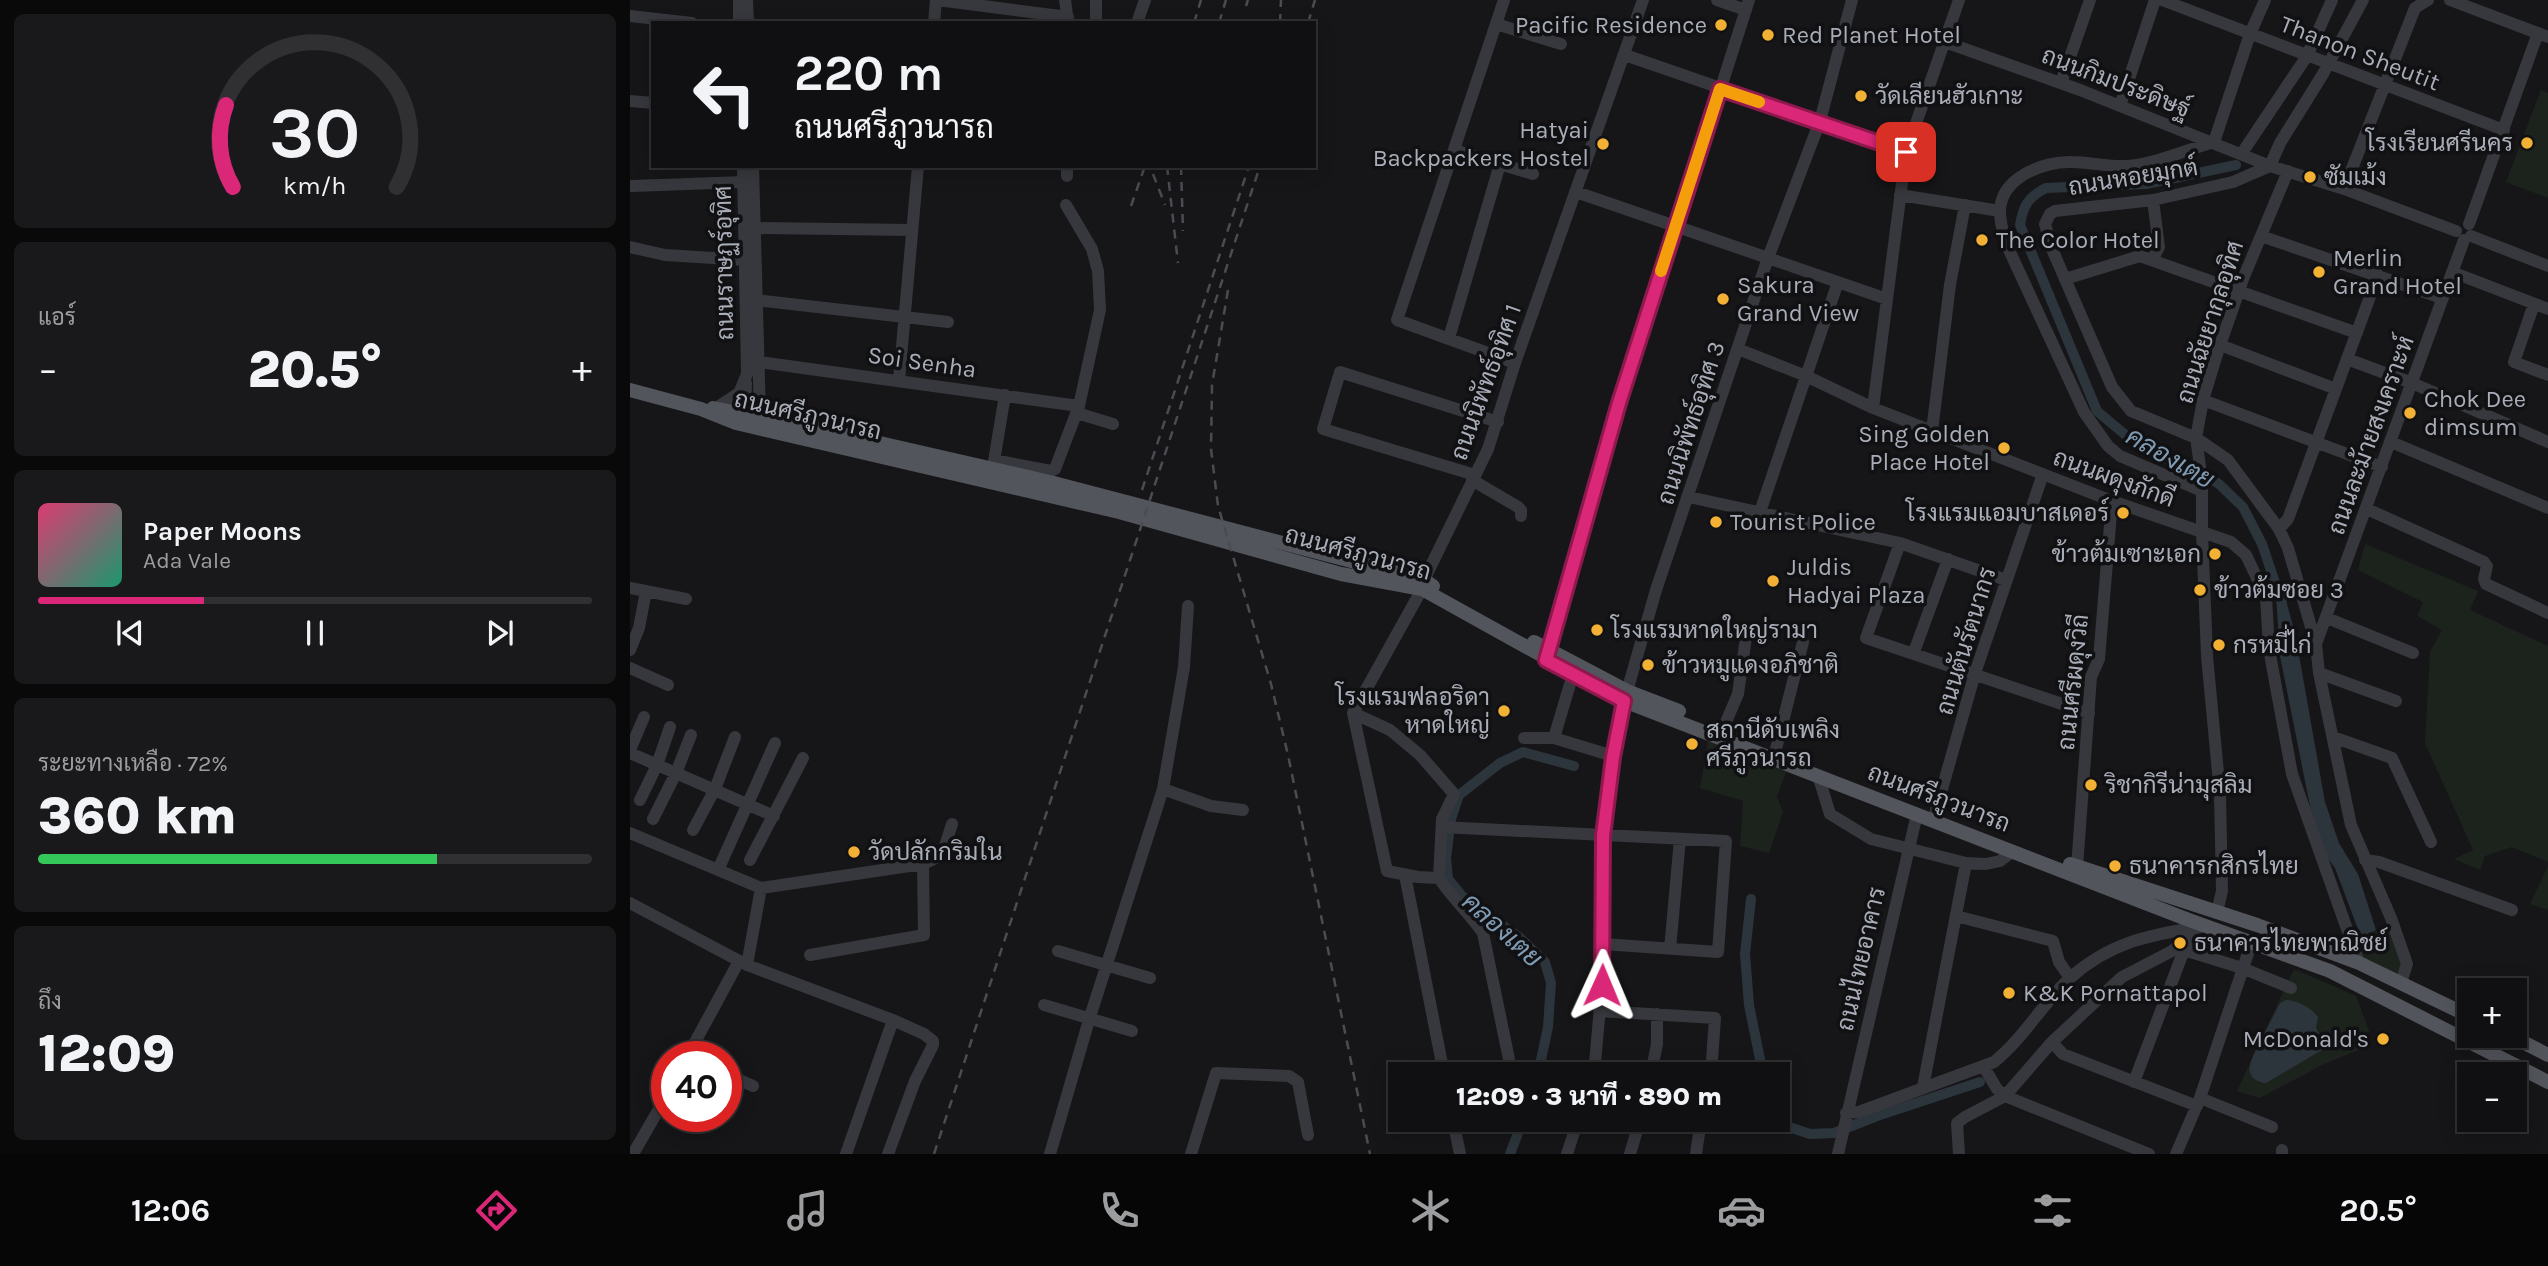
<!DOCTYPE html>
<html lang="th">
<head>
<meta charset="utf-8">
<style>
	body { margin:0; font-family:Karla,Sarabun,sans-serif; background:#19191b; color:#f1f3f6; height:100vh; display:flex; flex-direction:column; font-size:26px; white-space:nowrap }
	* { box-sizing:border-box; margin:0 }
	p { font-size:23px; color:#9c9d9f }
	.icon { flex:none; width:38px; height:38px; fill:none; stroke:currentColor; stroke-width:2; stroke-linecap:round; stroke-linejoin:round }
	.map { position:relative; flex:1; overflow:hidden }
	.drawer { display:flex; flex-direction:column; gap:14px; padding:14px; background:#09090a; width:630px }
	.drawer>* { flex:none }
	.hud { position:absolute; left:21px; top:21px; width:665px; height:147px; border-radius:0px; box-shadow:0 4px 18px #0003,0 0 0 2px #303032; background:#101012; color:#f1f3f6; overflow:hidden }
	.controls { position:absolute; left:1827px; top:978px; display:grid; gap:14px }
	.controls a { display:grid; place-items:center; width:70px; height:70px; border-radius:0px; background:#101012; box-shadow:0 4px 18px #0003,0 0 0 2px #303032; font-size:35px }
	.speed { position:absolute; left:21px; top:1041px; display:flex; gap:14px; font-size:35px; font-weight:700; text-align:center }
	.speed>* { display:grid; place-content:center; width:91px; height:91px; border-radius:50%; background:#101012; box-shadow:0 4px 18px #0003,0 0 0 2px #303032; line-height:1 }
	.speed .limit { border:10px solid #d22; background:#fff; color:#111 }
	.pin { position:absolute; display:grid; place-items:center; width:60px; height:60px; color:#fff; margin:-30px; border-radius:14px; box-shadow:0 4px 10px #0006 }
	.me { position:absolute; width:77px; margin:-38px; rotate:1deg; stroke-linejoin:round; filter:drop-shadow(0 0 5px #0008) }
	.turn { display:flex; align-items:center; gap:24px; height:147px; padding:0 28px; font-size:32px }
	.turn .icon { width:91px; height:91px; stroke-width:2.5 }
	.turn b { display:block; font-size:49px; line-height:60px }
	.big { font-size:52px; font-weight:800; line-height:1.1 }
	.drawer .card { flex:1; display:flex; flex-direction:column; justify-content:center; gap:10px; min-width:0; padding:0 24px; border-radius:10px; background:#19191b }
	.drawer .dial { align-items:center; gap:0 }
	.dial svg { height:182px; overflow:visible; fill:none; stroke:#303032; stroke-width:7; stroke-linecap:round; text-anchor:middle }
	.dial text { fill:#f1f3f6; stroke:none }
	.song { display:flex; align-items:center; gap:21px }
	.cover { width:84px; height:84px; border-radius:10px; background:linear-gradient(135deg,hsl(340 70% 55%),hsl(160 70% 35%)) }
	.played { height:7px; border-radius:4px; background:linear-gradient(90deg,#db2777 30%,#303032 30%) }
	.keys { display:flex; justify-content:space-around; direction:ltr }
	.heat { display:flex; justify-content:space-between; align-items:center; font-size:38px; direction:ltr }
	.charge { height:10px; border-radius:5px; background:linear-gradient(90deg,#34c759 72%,#303032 0) }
	.trip { position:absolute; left:758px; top:1062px; width:402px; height:70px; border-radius:0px; background:#101012; box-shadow:0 4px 18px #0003,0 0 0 2px #303032; font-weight:800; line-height:70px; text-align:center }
	.menu { display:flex; height:112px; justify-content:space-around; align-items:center; background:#060607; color:#9c9d9f }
	.menu .icon { width:49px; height:49px }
	.menu .on { color:#db2777 }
	.menu b { font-size:32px; color:#f1f3f6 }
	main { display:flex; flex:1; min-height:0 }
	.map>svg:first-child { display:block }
	.green { fill:#1c231d }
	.water { fill:#2c353c }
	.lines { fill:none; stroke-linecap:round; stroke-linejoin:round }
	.canal { stroke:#2c353c; stroke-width:10 }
	.minor { stroke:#37383d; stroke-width:12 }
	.major { stroke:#53555c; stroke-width:14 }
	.rail { stroke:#4a4c52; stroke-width:2.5; stroke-dasharray:9 7; stroke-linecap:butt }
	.route-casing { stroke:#8e194d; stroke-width:18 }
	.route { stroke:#db2777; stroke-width:12 }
	.slow { stroke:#f59e0b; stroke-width:12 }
	.poi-dot { fill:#f2b134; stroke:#111113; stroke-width:2.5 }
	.labels { text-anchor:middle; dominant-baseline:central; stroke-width:7; stroke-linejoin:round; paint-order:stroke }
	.poi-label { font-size:24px; fill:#a8adb8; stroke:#111113; text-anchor:start }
	.street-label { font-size:24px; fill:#a8adb8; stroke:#111113 }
	.water-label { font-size:26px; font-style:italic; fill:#7f9bb3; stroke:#111113 }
</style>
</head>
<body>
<main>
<section class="drawer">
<div class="card dial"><svg viewBox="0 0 100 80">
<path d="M14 69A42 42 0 1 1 86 69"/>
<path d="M14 69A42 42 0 0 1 11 33" stroke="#db2777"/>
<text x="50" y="56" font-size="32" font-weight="700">30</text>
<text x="50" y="72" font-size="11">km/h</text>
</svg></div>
<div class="card"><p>แอร์</p>
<div class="heat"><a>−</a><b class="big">20.5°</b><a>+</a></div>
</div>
<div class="card">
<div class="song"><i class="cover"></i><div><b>Paper Moons</b><p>Ada Vale</p></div></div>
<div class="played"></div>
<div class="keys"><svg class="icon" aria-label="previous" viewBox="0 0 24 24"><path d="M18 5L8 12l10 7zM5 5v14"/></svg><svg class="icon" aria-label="pause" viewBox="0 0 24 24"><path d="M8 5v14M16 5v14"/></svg><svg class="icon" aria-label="next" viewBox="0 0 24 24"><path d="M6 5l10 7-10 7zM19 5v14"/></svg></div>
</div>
<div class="card"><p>ระยะทางเหลือ · 72%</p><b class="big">360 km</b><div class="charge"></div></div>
<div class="card"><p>ถึง</p><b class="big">12:09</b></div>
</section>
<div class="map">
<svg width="1918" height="1154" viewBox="0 0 1918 1154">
	<rect width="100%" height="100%" fill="#161618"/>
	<path class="green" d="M1911,90L1918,93V198L1876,182Z
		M1735,544L1848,591L1840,610L1918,646V862L1882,847L1855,856L1850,870L1824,859L1843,850L1795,743L1800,652L1812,630L1787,616L1793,602L1728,570Z
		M1078,741L1156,772L1147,797L1153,812L1139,853L1110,846L1113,801L1070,788Z
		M1918,866V910L1900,904Z
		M1761,928L1774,964L1769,980L1729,963L1724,936Z
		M1664,969L1726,996L1739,1031L1733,1048L1692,1065L1630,1098L1607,1091Z"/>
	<path class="water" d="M1654,592L1666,638L1695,802L1709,843L1728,874L1746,930L1731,937L1705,868L1696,856L1683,821L1650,656L1646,595Z
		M1656,1000C1667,1000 1682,1008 1688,1017L1686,1028L1692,1039V1050L1636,1083C1627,1082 1617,1077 1620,1065C1622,1054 1644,1016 1650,1003Z"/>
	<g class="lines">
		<path class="canal" d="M1606,165L1516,184L1416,188C1398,197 1393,206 1390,225L1467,411L1505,443L1535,459L1562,467L1589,484L1613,507L1632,544L1652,603
			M1121,899L1115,954L1119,1005L1133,1074
			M908,1074L918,1027L921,983L915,962L889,937L832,896L818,879L816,858L821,819L829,795L870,763L893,752L944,766
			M1148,1111L1159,1127L1180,1134L1204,1133L1247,1116L1350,1082
			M880,1154L893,1120"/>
		<path class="minor" d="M109,0V23
			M117,0L118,23
			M307,0L438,17
			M435,0L438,22
			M466,0V23
			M874,0L767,320L885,363
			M1087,0L1116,10
			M1532,0L1874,130
			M1820,0L1918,37
			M0,16L62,23
			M304,23L306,0
			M507,23L515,0
			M866,24L931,44
			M1315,42L1450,90L1640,166L1714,189L1826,231
			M995,55L1276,152
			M1431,83L1460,0
			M0,101L23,103
			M1490,106L1525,0
			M824,150L903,174
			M1612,153L1677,56L1702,0
			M123,166L130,416
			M1640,166L1603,182L1523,200L1425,211L1420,214L1415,224L1422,249L1482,387L1501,411L1566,438L1598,460L1649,529L1658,548L1686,644L1689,673L1721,825L1761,918L1777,964L1771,983
			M1640,166L1650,143L1693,74L1733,0
			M437,176V166
			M2,186L114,182
			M1714,189L1785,8L1798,0
			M946,192L1257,299
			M1270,195L1370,211
			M1839,224L1908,33
			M124,228L281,230
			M1631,236L1812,298
			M1841,236L1918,266
			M0,247L35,255L116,260
			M1522,260L1529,247L1523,200
			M1822,272L1918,309
			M1435,279L1510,256L1727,333
			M126,300L318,322
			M1904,304L1884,362L1918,375
			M819,338L870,164
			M1590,345L1706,389
			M1108,349L1176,376L1243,408L1482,501L1601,542L1616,555L1636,597L1639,649L1662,774L1729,963
			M1717,359L1782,383L1918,442
			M129,362L449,406
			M269,380L288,166
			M1573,400L1752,467
			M86,408L109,393L117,374L113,166
			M1243,408L1276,152L1329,0
			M447,413L483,424
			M115,414L116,383
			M1302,431L1320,285L1335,205
			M1761,442L1918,508
			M364,460L421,471L425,469L449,406L470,310L468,271L462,249L436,205
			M363,467L375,395
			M845,475L693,429L710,372L868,422
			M842,480L888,507L891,510V516
			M1572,491L1490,456L1478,446L1454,412L1374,239C1373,230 1370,221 1370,212C1370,178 1413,161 1442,162C1463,162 1485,169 1507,165C1532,161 1559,149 1584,142L1620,34L1635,0
			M1059,497L1270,543L1376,580
			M1737,509L1854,562L1857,566L1854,579L1856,584L1918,613
			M1130,512L1208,282
			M1649,529L1658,519L1748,275
			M1270,543L1236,638L1459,713
			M0,588L56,599
			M1697,618L1783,653
			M1686,644L1834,240
			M0,650L9,628L16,591
			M1284,652L1318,559
			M917,659L990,403L1119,0
			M0,668L38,685
			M1689,673L1766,701
			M723,713L760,730L790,755L824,794L812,819L809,878
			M1093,729L1108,694L1117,630
			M1703,737L1762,758L1801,842
			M894,738H924L983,756
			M924,738L943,674
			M1146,749L1173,642
			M0,750L14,717
			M0,753L144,816
			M1188,775L1200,814L1241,839L1336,863L1356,864L1370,861L1383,851
			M533,789L581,806L613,810
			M10,800L27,765L40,727
			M23,819L46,773L61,735
			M1303,821L1345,673L1413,474
			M812,827L1096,841L1088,952L973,944
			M63,830L85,789L105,737
			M0,833L131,888L117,965
			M120,860L173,758
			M1735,860L1749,862L1882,910
			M1447,867L1461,677L1469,659L1482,501
			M88,870L145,743
			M775,875L814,1074
			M809,878L788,877L757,871L723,713L792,589L794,580L858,449L885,363L1013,0
			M809,878C822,898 839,913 853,933L882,1074
			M131,888L293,864L312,855L322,824
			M0,903L117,965L263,1020L294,1034L303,1041V1045L285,1081L258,1154
			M1587,912L1592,891L1590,794L1577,656L1572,533V480L1566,438L1573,400L1588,351L1613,279L1658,171
			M1326,916L1423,941L1429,962L1440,978
			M1040,949L1050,839
			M1554,950L1612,968L1661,988
			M428,951L520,978
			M180,955L294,935L293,864
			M414,1005L502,1031
			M969,1011L1085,1018L1081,1074
			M1422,1042L1433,1054L1567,1106
			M57,1057L109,961
			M1354,1067L1367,1089L1375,1096L1519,1154
			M96,1074L123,1086
			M964,1074L972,985L973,836L983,757L994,702L1026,590L1138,258L1190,121L1222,0
			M1021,1074L1027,1044V1014
			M1504,1082L1554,950L1560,941
			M1293,1087L1336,863
			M1570,1098L1642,1127
			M1216,1113L1229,1112L1364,1062C1394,1038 1412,1004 1440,978C1479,943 1518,935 1569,927
			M823,1120L830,1154
			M3,1154L37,1095
			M216,1154L263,1020
			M420,1154L459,1020L533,789L554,667L558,606
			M561,1154L586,1073L659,1076L668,1082L678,1135
			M937,1154L948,1120
			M1000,1154L1010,1120
			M1066,1154L1071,1120
			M1208,1154L1287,814
			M1329,1154L1327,1123L1335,1117L1375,1096L1422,1042L1492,977L1542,951L1569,927
			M1546,1154L1570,1098L1622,941
			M1652,1154V1150"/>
		<path class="major" d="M0,390L71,409L106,423L489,512L711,574L792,589L994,701L1559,920L1700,971L1918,1082
			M83,408L171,425L420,482L794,580L803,586
			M904,642L997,691L1049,711
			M1440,864L1627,925L1729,963L1839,1016
			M1881,1036L1918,1055"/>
		<path class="rail" d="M616,6L618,0
			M564,23L571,0
			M589,23L596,0
			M650,23L651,0
			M678,23L685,0
			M537,166L548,263
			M551,166L553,231
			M523,174L535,205
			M501,206L515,166
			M598,290L582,385L581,449L588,506L641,684L658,755L740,1154
			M512,490L619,166
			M304,1154L630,166"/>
	</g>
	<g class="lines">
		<g class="route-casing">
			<path id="route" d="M972,985L973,836L983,757L994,701L916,660L989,403L1090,89L1276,152"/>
		</g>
		<use href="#route" class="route"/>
		<path class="slow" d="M1031,271L1090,89L1129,102"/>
	</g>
	<g class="poi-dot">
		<circle cx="1091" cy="25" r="7"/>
		<circle cx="1138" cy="35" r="7"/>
		<circle cx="1231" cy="96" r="7"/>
		<circle cx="1897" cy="143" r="7"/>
		<circle cx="973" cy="144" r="7"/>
		<circle cx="1680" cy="177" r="7"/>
		<circle cx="1352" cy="240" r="7"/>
		<circle cx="1689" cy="272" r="7"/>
		<circle cx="1093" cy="299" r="7"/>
		<circle cx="1780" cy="413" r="7"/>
		<circle cx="1374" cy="448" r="7"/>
		<circle cx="1493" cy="513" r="7"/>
		<circle cx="1086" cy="522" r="7"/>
		<circle cx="1585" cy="554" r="7"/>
		<circle cx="1143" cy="581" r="7"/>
		<circle cx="1570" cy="590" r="7"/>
		<circle cx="967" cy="630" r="7"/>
		<circle cx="1589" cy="645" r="7"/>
		<circle cx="1018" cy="665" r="7"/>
		<circle cx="874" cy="711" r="7"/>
		<circle cx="1062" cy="744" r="7"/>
		<circle cx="1461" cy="785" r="7"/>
		<circle cx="224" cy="852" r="7"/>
		<circle cx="1485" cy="866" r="7"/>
		<circle cx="1550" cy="943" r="7"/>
		<circle cx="1379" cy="993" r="7"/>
		<circle cx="1753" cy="1039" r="7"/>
	</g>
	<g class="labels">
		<g class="poi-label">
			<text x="1077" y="25" text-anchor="end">Pacific Residence</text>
			<text x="1152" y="35">Red Planet Hotel</text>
			<text x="1245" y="96">วัดเลียนฮัวเกาะ</text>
			<text x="959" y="130" text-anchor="end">Hatyai<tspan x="959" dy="28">Backpackers Hostel</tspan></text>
			<text x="1883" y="143" text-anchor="end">โรงเรียนศรีนคร</text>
			<text x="1694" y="177">ซัมเม้ง</text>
			<text x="1366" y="240">The Color Hotel</text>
			<text x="1703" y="258">Merlin<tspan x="1703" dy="28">Grand Hotel</tspan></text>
			<text x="1107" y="285">Sakura<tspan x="1107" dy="28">Grand View</tspan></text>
			<text x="1794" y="399">Chok Dee<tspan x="1794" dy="28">dimsum</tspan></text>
			<text x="1360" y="434" text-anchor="end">Sing Golden<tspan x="1360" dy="28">Place Hotel</tspan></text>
			<text x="1479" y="513" text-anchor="end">โรงแรมแอมบาสเดอร์</text>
			<text x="1100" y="522">Tourist Police</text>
			<text x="1571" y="554" text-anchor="end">ข้าวต้มเซาะเอก</text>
			<text x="1157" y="567">Juldis<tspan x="1157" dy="28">Hadyai Plaza</tspan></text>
			<text x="1584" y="590">ข้าวต้มซอย 3</text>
			<text x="981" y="630">โรงแรมหาดใหญ่รามา</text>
			<text x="1603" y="645">กรหมี่ไก่</text>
			<text x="1032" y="665">ข้าวหมูแดงอภิชาติ</text>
			<text x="860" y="697" text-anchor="end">โรงแรมฟลอริดา<tspan x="860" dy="28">หาดใหญ่</tspan></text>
			<text x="1076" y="730">สถานีดับเพลิง<tspan x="1076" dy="28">ศรีภูวนารถ</tspan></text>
			<text x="1475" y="785">ริชากิรีน่ามุสลิม</text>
			<text x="238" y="852">วัดปลักกริมใน</text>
			<text x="1499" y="866">ธนาคารกสิกรไทย</text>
			<text x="1564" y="943">ธนาคารไทยพาณิชย์</text>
			<text x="1393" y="993">K&amp;K Pornattapol</text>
			<text x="1739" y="1039" text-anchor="end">McDonald's</text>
		</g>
		<g class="street-label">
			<text transform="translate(1730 53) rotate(21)">Thanon Sheutit</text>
			<text transform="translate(1486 82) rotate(21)">ถนนกิมประดิษฐ์</text>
			<text transform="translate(1503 177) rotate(-9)">ถนนหอยมุกต์</text>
			<text transform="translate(94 263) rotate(-91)">ถนนราษฏร์อุทิศ</text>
			<text transform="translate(1580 322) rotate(-72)">ถนนฉัยยากุลอุทิศ</text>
			<text transform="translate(292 362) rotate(8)">Soi Senha</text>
			<text transform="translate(856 382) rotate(-70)">ถนนนิพัทธ์อุทิศ 1</text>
			<text transform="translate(178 415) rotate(13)">ถนนศรีภูวนารถ</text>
			<text transform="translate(1061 423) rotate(-72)">ถนนนิพัทธ์อุทิศ 3</text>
			<text transform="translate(1741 435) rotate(-70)">ถนนละม้ายสงเคราะห์</text>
			<text transform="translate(1484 478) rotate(20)">ถนนผดุงภักดี</text>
			<text transform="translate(728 553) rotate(15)">ถนนศรีภูวนารถ</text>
			<text transform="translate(1336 641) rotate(-73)">ถนนตันรัตนากร</text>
			<text transform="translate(1443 682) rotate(-84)">ถนนศรีผดุงวิถี</text>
			<text transform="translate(1309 798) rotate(21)">ถนนศรีภูวนารถ</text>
			<text transform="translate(1231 959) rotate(-77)">ถนนไทยอาคาร</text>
		</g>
		<g class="water-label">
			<text transform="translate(1540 458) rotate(30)">คลองเตย</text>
			<text transform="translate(872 930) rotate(42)">คลองเตย</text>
		</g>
	</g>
</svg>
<div class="controls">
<a>+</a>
<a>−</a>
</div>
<div class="speed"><div class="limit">40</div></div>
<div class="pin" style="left:1276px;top:152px;background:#d93025"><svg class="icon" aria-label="arrive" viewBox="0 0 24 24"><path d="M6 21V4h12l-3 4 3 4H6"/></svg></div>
<svg class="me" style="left:972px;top:985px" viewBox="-20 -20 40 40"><path d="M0-17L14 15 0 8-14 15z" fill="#db2777" stroke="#fff" stroke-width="4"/></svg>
<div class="trip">12:09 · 3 นาที · 890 m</div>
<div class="hud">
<div class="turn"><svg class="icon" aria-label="left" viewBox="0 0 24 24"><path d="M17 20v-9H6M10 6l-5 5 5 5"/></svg><div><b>220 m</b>ถนนศรีภูวนารถ</div></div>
</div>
</div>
</main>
<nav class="menu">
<b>12:06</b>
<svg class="icon on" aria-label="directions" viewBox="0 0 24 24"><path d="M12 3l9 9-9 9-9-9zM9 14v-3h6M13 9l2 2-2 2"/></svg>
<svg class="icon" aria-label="music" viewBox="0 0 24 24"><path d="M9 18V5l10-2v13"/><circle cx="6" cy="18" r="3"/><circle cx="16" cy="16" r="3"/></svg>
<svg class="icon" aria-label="phone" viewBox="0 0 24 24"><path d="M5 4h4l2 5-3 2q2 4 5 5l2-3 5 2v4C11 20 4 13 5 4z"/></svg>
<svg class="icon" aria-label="climate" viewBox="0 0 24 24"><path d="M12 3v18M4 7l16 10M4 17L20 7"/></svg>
<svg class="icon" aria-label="car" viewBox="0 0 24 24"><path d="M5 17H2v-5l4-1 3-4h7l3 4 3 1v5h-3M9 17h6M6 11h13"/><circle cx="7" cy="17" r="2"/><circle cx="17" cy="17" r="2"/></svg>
<svg class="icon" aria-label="filters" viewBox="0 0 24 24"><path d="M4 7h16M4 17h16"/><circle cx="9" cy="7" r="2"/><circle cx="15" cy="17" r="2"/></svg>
<b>20.5°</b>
</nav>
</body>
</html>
